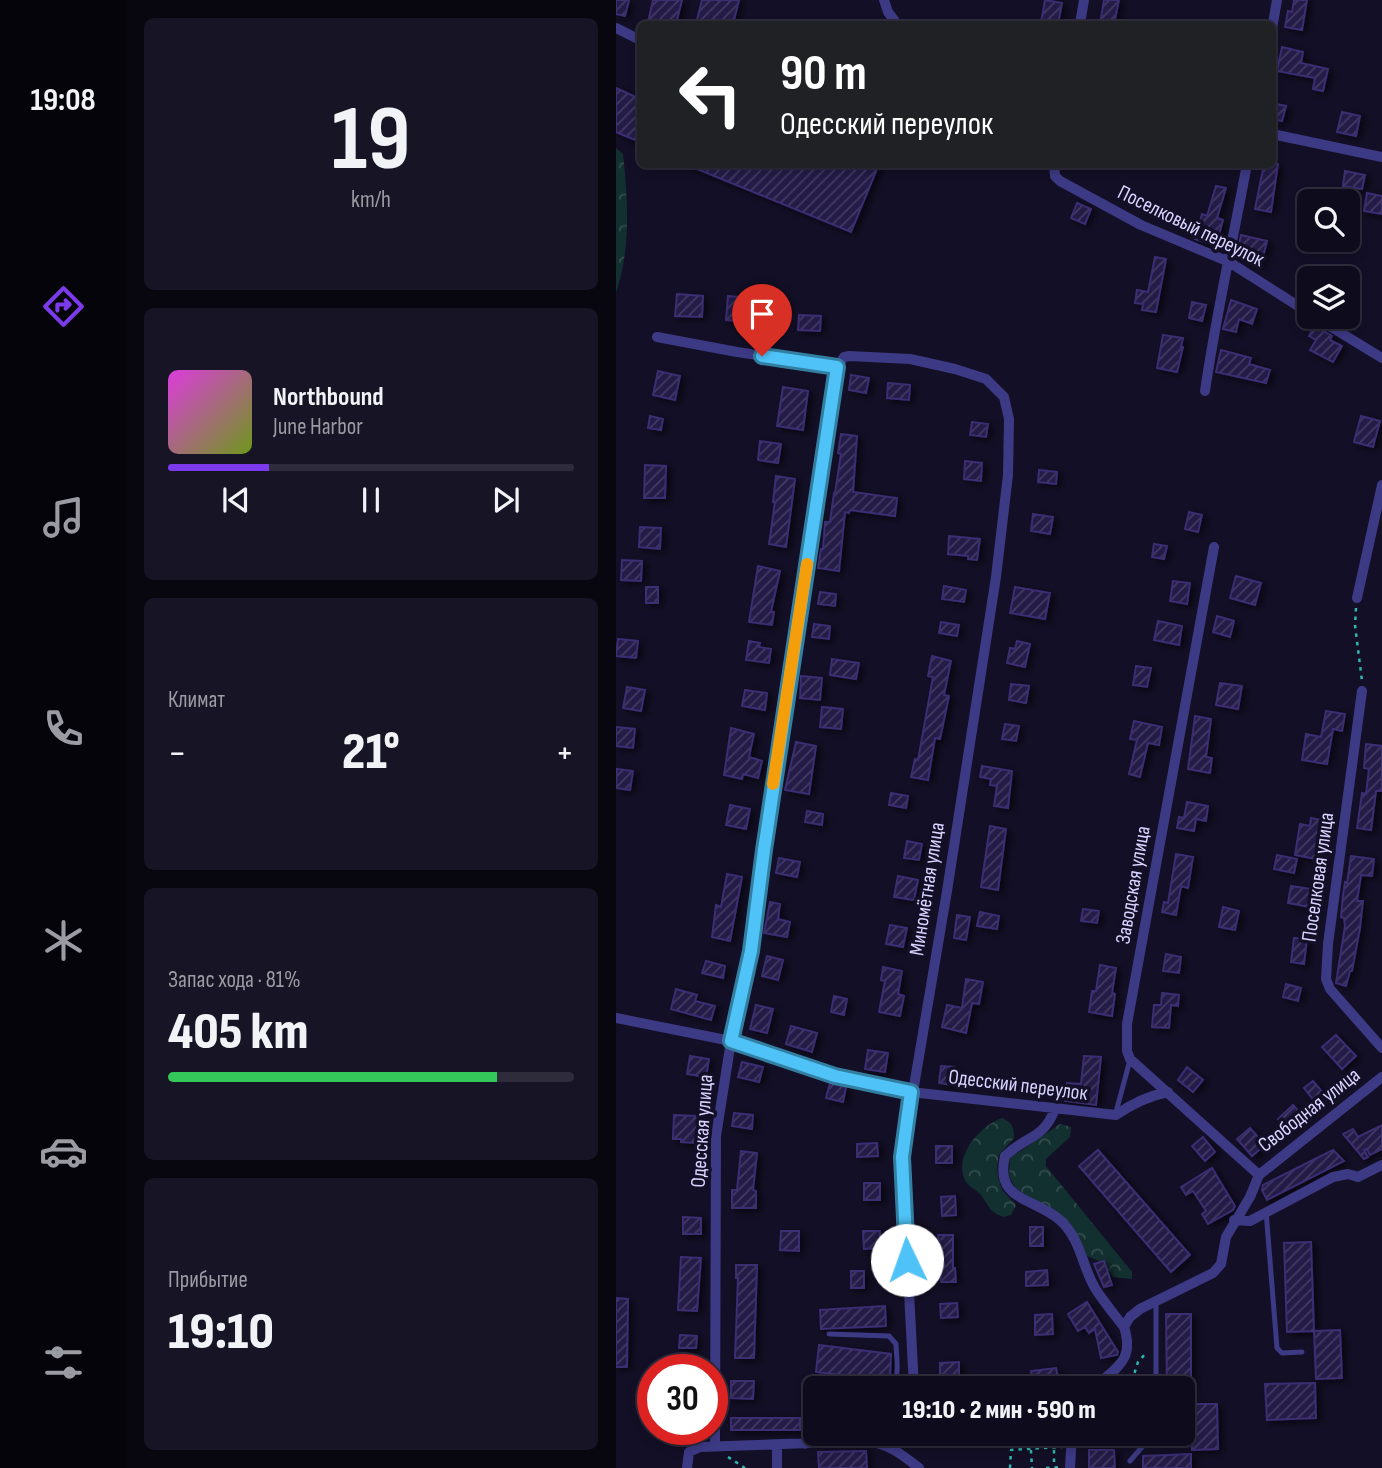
<!DOCTYPE html>
<html lang="ru">
<head>
<meta charset="utf-8">
<style>
	body { margin:0; font-family:"Sofia Sans Condensed",sans-serif; background:#171425; color:#f1f3f6; height:100vh; display:flex; flex-direction:column; font-size:26px; white-space:nowrap }
	* { box-sizing:border-box; margin:0 }
	p { font-size:23px; color:#9b9ba3 }
	.icon { flex:none; width:38px; height:38px; fill:none; stroke:currentColor; stroke-width:2; stroke-linecap:round; stroke-linejoin:round }
	.map { position:relative; flex:1; overflow:hidden }
	.side { display:flex; flex-direction:column; gap:18px; padding:18px; background:#08060f; width:490px }
	.side>* { flex:none }
	.guide { position:absolute; left:21px; top:21px; width:639px; height:147px; border-radius:10px; box-shadow:0 4px 10px #0003,0 0 0 2px #2e2b3b; background:#202124; color:#fff; overflow:hidden }
	.controls { position:absolute; left:681px; top:189px; display:grid; gap:14px }
	.controls a { display:grid; place-items:center; width:63px; height:63px; border-radius:10px; background:#0e0b1c; box-shadow:0 4px 10px #0003,0 0 0 2px #2e2b3b; font-size:35px }
	.speed { position:absolute; left:21px; top:1354px; display:flex; gap:14px; font-size:35px; font-weight:700; text-align:center }
	.speed>* { display:grid; place-content:center; width:91px; height:91px; border-radius:50%; background:#0e0b1c; box-shadow:0 4px 10px #0003,0 0 0 2px #2e2b3b; line-height:1 }
	.speed .limit { border:10px solid #d22; background:#fff; color:#111 }
	.pin { position:absolute; display:grid; place-items:center; width:60px; height:60px; color:#fff; margin:-72px -30px; border-radius:50% 50% 50% 0; rotate:-45deg; box-shadow:0 0 7px #0007 }
	.pin .icon { rotate:45deg }
	.me { position:absolute; width:77px; margin:-38px; rotate:357deg; stroke-linejoin:round; filter:drop-shadow(0 0 5px #0008) }
	.turn { display:flex; align-items:center; gap:24px; height:147px; padding:0 28px; font-size:32px }
	.turn .icon { width:91px; height:91px; stroke-width:2.5 }
	.turn b { display:block; font-size:49px; line-height:60px }
	.big { font-size:52px; font-weight:800; line-height:1.1 }
	.side .card { flex:1; display:flex; flex-direction:column; justify-content:center; gap:10px; min-width:0; padding:0 24px; border-radius:10px; background:#171425 }
	.side .dial { align-items:center; gap:0 }
	.dial b { font-size:91px; line-height:1 }
	.song { display:flex; align-items:center; gap:21px }
	.cover { width:84px; height:84px; border-radius:10px; background:linear-gradient(135deg,hsl(300 70% 55%),hsl(80 70% 35%)) }
	.played { height:7px; border-radius:4px; background:linear-gradient(90deg,#7c3aed 25%,#2e2b3b 25%) }
	.keys { display:flex; justify-content:space-around; direction:ltr }
	.heat { display:flex; justify-content:space-between; align-items:center; font-size:38px; direction:ltr }
	.charge { height:10px; border-radius:5px; background:linear-gradient(90deg,#34c759 81%,#2e2b3b 0) }
	.trip { position:absolute; left:187px; top:1376px; width:392px; height:70px; border-radius:10px; background:#0e0b1c; box-shadow:0 4px 10px #0003,0 0 0 2px #2e2b3b; font-weight:800; line-height:70px; text-align:center }
	main { display:flex; flex:1; min-height:0 }
	.tab-bar { display:flex; flex-direction:column; width:126px; justify-content:space-around; align-items:center; background:#06040b; color:#9b9ba3 }
	.tab-bar .icon { width:49px; height:49px }
	.tab-bar .on { color:#7c3aed }
	.tab-bar b { font-size:32px; color:#f1f3f6 }
	.map>svg:first-child { display:block }
	.forest { fill:url(#forest-crowns) }
	.garden { fill:#12302f }
	.building { fill:url(#building-hatch); stroke:#3b2d73; stroke-width:2; filter:url(#shadow) }
	.lines { fill:none; stroke-linecap:round; stroke-linejoin:round }
	.path { stroke:#2fb8b0; stroke-width:2.5; stroke-dasharray:3.5 5; stroke-linecap:butt }
	.service { stroke:#3d3a85; stroke-width:5 }
	.minor { stroke:#3d3a85; stroke-width:10 }
	.route-casing { stroke:#337fa1; stroke-width:18 }
	.route { stroke:#4fc3f7; stroke-width:12 }
	.slow { stroke:#f59e0b; stroke-width:12 }
	.labels { text-anchor:middle; dominant-baseline:central; stroke-width:7; stroke-linejoin:round; paint-order:stroke }
	.street-label { font-size:21px; fill:#d9d4ff; stroke:#130f26 }
</style>
</head>
<body>
<main>
<nav class="tab-bar">
<b>19:08</b>
<svg class="icon on" aria-label="directions" viewBox="0 0 24 24"><path d="M12 3l9 9-9 9-9-9zM9 14v-3h6M13 9l2 2-2 2"/></svg>
<svg class="icon" aria-label="music" viewBox="0 0 24 24"><path d="M9 18V5l10-2v13"/><circle cx="6" cy="18" r="3"/><circle cx="16" cy="16" r="3"/></svg>
<svg class="icon" aria-label="phone" viewBox="0 0 24 24"><path d="M5 4h4l2 5-3 2q2 4 5 5l2-3 5 2v4C11 20 4 13 5 4z"/></svg>
<svg class="icon" aria-label="climate" viewBox="0 0 24 24"><path d="M12 3v18M4 7l16 10M4 17L20 7"/></svg>
<svg class="icon" aria-label="car" viewBox="0 0 24 24"><path d="M5 17H2v-5l4-1 3-4h7l3 4 3 1v5h-3M9 17h6M6 11h13"/><circle cx="7" cy="17" r="2"/><circle cx="17" cy="17" r="2"/></svg>
<svg class="icon" aria-label="filters" viewBox="0 0 24 24"><path d="M4 7h16M4 17h16"/><circle cx="9" cy="7" r="2"/><circle cx="15" cy="17" r="2"/></svg>
</nav>
<section class="side">
<div class="card dial"><b>19</b><p>km/h</p></div>
<div class="card">
<div class="song"><i class="cover"></i><div><b>Northbound</b><p>June Harbor</p></div></div>
<div class="played"></div>
<div class="keys"><svg class="icon" aria-label="previous" viewBox="0 0 24 24"><path d="M18 5L8 12l10 7zM5 5v14"/></svg><svg class="icon" aria-label="pause" viewBox="0 0 24 24"><path d="M8 5v14M16 5v14"/></svg><svg class="icon" aria-label="next" viewBox="0 0 24 24"><path d="M6 5l10 7-10 7zM19 5v14"/></svg></div>
</div>
<div class="card"><p>Климат</p>
<div class="heat"><a>−</a><b class="big">21°</b><a>+</a></div>
</div>
<div class="card"><p>Запас хода · 81%</p><b class="big">405 km</b><div class="charge"></div></div>
<div class="card"><p>Прибытие</p><b class="big">19:10</b></div>
</section>
<div class="map">
<svg width="766" height="1468" viewBox="0 0 766 1468">
	<defs>
		<pattern id="forest-crowns" width="20" height="18" patternUnits="userSpaceOnUse" patternTransform="scale(1.75)"><rect width="20" height="18" fill="#12302f"/><path d="M2 6a3 3 0 1 1 6 0M12 15a3 3 0 1 1 6 0" fill="none" stroke="#344d4e"/></pattern>
		<pattern id="building-hatch" width="6" height="6" patternUnits="userSpaceOnUse" patternTransform="scale(1.75)"><rect width="6" height="6" fill="#241b47"/><path d="M-1 1l2-2M0 6l6-6M5 7l2-2" fill="none" stroke="#433b63"/></pattern>
		<filter id="shadow"><feDropShadow dx="4" dy="2.5" stdDeviation="3.5" flood-color="#0009"/></filter>
	</defs>
	<rect width="100%" height="100%" fill="#130f26"/>
	<path class="forest" d="M0,148L7,154C12,200 15,248 0,293Z
		M386,1118C396,1123 398,1126 398,1138L383,1155L381,1167L382,1177L386,1190L400,1205L395,1215L388,1217C374,1213 373,1206 365,1195C360,1189 352,1187 349,1180C337,1156 365,1125 386,1118Z
		M444,1124L455,1127L454,1137L430,1159V1166L516,1272V1279L497,1277L487,1263L469,1255L450,1228L399,1187L393,1176L394,1158Z"/>
	<path class="garden" d="M356,1433H395L396,1445L356,1446Z"/>
	<path class="building" d="M0,0H13L9,16L0,14Z
		M37,0H66L60,24L32,22Z
		M86,0H123L117,24H80Z
		M429,0L446,3L442,24L425,23Z
		M488,0H503L498,24H484Z
		M678,0H691L686,30L669,27L672,11L676,12Z
		M666,47L687,52L685,63L712,69L707,91L697,89L699,78L661,71Z
		M0,88L24,99V142L0,132Z
		M656,103L670,106L666,121L656,119Z
		M726,112L744,116L740,136L721,132Z
		M69,164H263L235,232Z
		M648,164H662L655,212L639,209Z
		M729,171L749,175L746,189L727,186Z
		M600,186L610,188L601,218L607,220L600,246L579,239L586,214L591,216Z
		M751,193L766,196V214L748,211Z
		M461,203L475,209L469,224L455,218Z
		M625,235L651,241L645,265L630,261L632,252L622,249Z
		M539,257L550,259L540,312L526,310L527,304L519,303L521,290L532,292Z
		M61,294L87,296L86,317L59,316Z
		M112,296L135,298L133,322L110,320Z
		M615,300L641,309L636,324L623,319L620,332L607,329Z
		M576,302L590,305L586,321L573,318Z
		M183,315L205,316L204,331L182,330Z
		M699,326L716,336L714,340L726,346L717,362L694,350L700,340L693,336Z
		M547,335L567,338L565,347H567L561,372L541,368Z
		M605,350L635,358L633,364L654,370L650,383L600,372Z
		M42,371L64,376L59,400L37,395Z
		M235,375L253,378L250,393L233,390Z
		M272,383L294,385L293,400L271,398Z
		M167,387L192,391L187,430L161,426Z
		M34,416L47,419L45,430L32,428Z
		M745,416L764,421L757,447L738,442Z
		M356,422L372,424L370,437L354,435Z
		M225,434L241,436L237,492L281,498L279,516L234,510L233,513L229,512L223,571L202,568L205,549H207L209,522H214L218,493H219L225,454L222,453Z
		M144,441L165,444L162,463L142,460Z
		M349,461L366,463L365,481L348,479Z
		M29,465L50,466L49,498H28Z
		M423,470L441,472L440,484L422,482Z
		M160,476L179,479L170,547L153,544L159,502H157Z
		M573,512L586,515L582,532L569,529Z
		M417,514L437,517L434,534L415,531Z
		M24,527L45,528L44,549L23,547Z
		M333,536L364,539L361,560L352,559V556L332,554Z
		M538,544L551,546L548,559L536,557Z
		M6,560L26,561L25,581L5,580Z
		M142,566L164,571L155,612H158L156,625L133,622Z
		M620,576L645,583L639,605L614,598Z
		M557,581L574,583L571,604L554,601Z
		M328,586L350,590L348,602L326,599Z
		M30,587H42V603H30Z
		M399,587L434,593L429,619L394,613Z
		M204,592L220,594L219,606L202,604Z
		M601,616L618,621L614,637L597,632Z
		M542,621L566,626L563,645L538,640Z
		M325,622L343,625L341,636L323,633Z
		M198,624L214,626L213,639L196,637Z
		M2,639L22,641L20,658L0,656Z
		M133,641L144,643L143,647L155,649L153,663L130,660Z
		M401,641L414,644L409,667L391,663L394,648L399,649Z
		M316,656L335,661L328,695L333,696L324,739L319,738L312,780L295,777L299,759L302,760L317,677L312,676Z
		M216,659L243,663L240,679L214,675Z
		M520,666L535,668L531,687L517,685Z
		M185,676L206,678L204,700L184,698Z
		M604,683L626,686L622,709L600,705Z
		M395,684L413,686L410,703L393,700Z
		M11,687L29,690L25,711L7,708Z
		M129,690L151,693L149,710L126,706Z
		M206,707L227,709L225,729L204,727Z
		M710,711L729,714L726,731L717,729L711,764L686,760L690,734L705,737Z
		M579,716L595,719L590,757L596,758L594,773L572,769Z
		M518,721L546,727L543,745L532,743L524,777L513,774L521,740L514,739Z
		M389,724L403,726L400,741L386,739Z
		M0,727L19,729L17,748L0,746Z
		M115,728L138,734L133,757L146,761L142,778L127,774L126,779L108,775Z
		M180,742L200,746L193,794L169,790Z
		M750,744L766,746V791H760L755,830L741,828L746,793L750,794L753,769L748,768Z
		M366,766L396,771L392,808L378,806L381,786L374,785L375,779L364,777Z
		M1,769L17,771L14,790L0,788Z
		M275,793L292,796L290,808L273,805Z
		M571,802L592,806L590,821L580,819L578,831L561,828L563,817L568,818Z
		M114,805L134,809L130,829L110,825Z
		M191,811L207,814L206,825L189,822Z
		M695,818L706,820L700,859L679,855L684,824L694,826Z
		M374,826L390,829L382,890L365,887Z
		M291,841L306,844L303,860L288,858Z
		M560,854L577,857L572,888L565,886L560,915L546,912L548,902L552,903Z
		M661,855L681,859L678,873L658,869Z
		M735,856L758,859L756,876L745,875L741,901H747L744,928L736,971H734L730,986L720,983L729,926L728,918L725,917L727,895L729,882L731,883Z
		M163,858L184,862L181,877L160,873Z
		M111,874L126,877L114,941L96,937L100,905L105,907Z
		M282,876L302,880L298,900L278,897Z
		M675,886L702,890L699,908L672,903Z
		M154,902L164,904L162,919L174,922L171,937L148,933Z
		M607,907L623,911L619,930L603,927Z
		M467,909L483,911L481,923L465,921Z
		M364,912L383,916L381,929L361,926Z
		M341,915L354,917L350,940L338,938Z
		M274,925L291,928L287,947L270,944Z
		M678,938L691,939L688,964L675,962Z
		M550,954L565,957L563,973L547,971Z
		M151,956L167,960L162,980L146,976Z
		M90,961L109,966L107,978L86,973Z
		M484,965L500,968L496,993L499,994L496,1016L473,1012L476,991H480Z
		M267,967L286,971L282,994L288,996L284,1016L263,1012L269,981L265,980Z
		M350,979L367,982L363,1004L356,1003L350,1033L326,1027L331,1005L346,1008Z
		M670,984L685,988L682,1001L667,997Z
		M60,989L81,995L79,1001L99,1006L95,1020L55,1009Z
		M546,993L563,995L562,1006L555,1005L553,1028L536,1027L538,1005H545Z
		M218,996L231,999L228,1015L215,1012Z
		M140,1005L157,1009L151,1033L134,1029Z
		M175,1026L201,1033L196,1052L170,1044Z
		M720,1035L740,1056L726,1069L706,1047Z
		M252,1050L272,1053L269,1072L249,1069Z
		M74,1056L93,1059L90,1077L71,1074Z
		M468,1056L485,1057L480,1105L449,1101L451,1083L465,1084Z
		M126,1062L147,1067L143,1082L122,1077Z
		M325,1066L339,1067L337,1085L323,1083Z
		M571,1067L587,1080L577,1092L562,1080Z
		M697,1081L708,1094L699,1102L688,1088Z
		M214,1083L230,1087L227,1102L210,1098Z
		M677,1105L687,1116L672,1130L662,1119Z
		M118,1113L137,1115L136,1129L116,1126Z
		M58,1115L82,1116L80,1143L65,1142V1139H57Z
		M766,1125V1149L754,1155L751,1149L748,1150L752,1157L748,1159L727,1134L737,1129L742,1137Z
		M634,1128L649,1145L636,1156L621,1139Z
		M587,1137L599,1152L589,1161L576,1146Z
		M261,1143L262,1156L241,1157V1144Z
		M320,1146H336V1163H320Z
		M482,1150L574,1255L555,1272L463,1166Z
		M717,1150L728,1161L651,1200L646,1190L647,1185Z
		M125,1151L141,1153L137,1190L140,1191V1208H116V1190H121Z
		M596,1168L619,1206L617,1210L592,1224L586,1214L590,1211L577,1191L570,1195L565,1187Z
		M248,1183H264V1200H248Z
		M339,1196L340,1215L326,1216L325,1197Z
		M67,1217L85,1218V1234H67Z
		M414,1227H427V1246H414Z
		M165,1231H183V1251L164,1250Z
		M247,1231H264V1248L248,1249Z
		M322,1235H337V1268H339L340,1282H325Z
		M695,1242L698,1331L671,1332L668,1243Z
		M65,1257L85,1258L81,1311L62,1310Z
		M488,1261L496,1285L488,1287L478,1264Z
		M120,1265H141L138,1358H119L122,1278H120Z
		M431,1270L432,1285L410,1286V1272Z
		M235,1271H248V1288H235Z
		M0,1298L12,1299L11,1367H0Z
		M471,1302L502,1352L501,1355L485,1358L479,1329L473,1333L469,1327L462,1331L452,1314Z
		M341,1303L342,1317L325,1318L324,1304Z
		M269,1306L270,1326L205,1329L204,1310Z
		M436,1314L437,1334L419,1335V1315Z
		M550,1314H575V1388H551Z
		M724,1330L726,1378L700,1379L698,1331Z
		M64,1335L81,1336L80,1348H63Z
		M203,1345L275,1354L274,1377L272,1381L200,1372Z
		M343,1362V1379H324V1363Z
		M440,1368L442,1377L417,1381L415,1371Z
		M115,1381H138L137,1399L115,1398Z
		M699,1383L700,1418L651,1420L649,1384Z
		M575,1404H601L602,1449L576,1450Z
		M115,1418H184V1430H115Z
		M473,1450H498L499,1468H473Z
		M250,1451L251,1468H203L202,1452Z
		M575,1454V1468H527V1456Z"/>
	<g class="lines">
		<path class="path" d="M740,608L739,625L746,681
			M516,1381L522,1362L531,1352
			M414,1433L416,1468
			M438,1450V1467
			M112,1457L129,1468
			M394,1468L395,1450L446,1447
			M430,1468L444,1467"/>
		<path class="service" d="M500,1112L514,1060
			M650,1211L661,1348L666,1353L686,1352
			M540,1301V1388
			M213,1334L273,1336L280,1344C280,1358 286,1379 272,1388
			M201,1381L255,1388
			M514,1461L538,1433"/>
		<path class="minor" d="M268,0L272,12L281,24
			M464,24L468,0
			M0,28L24,40
			M656,29L661,0
			M656,134L766,157
			M438,164L439,176L444,181L525,225L613,262L693,313
			M699,317L766,358
			M41,337L121,352L221,367L228,357L233,356L294,359L339,369L370,379L388,397L393,419L392,475L380,577L331,891L286,1157L298,1388
			M589,391C600,315 617,240 631,164
			M598,547L511,1024V1051L514,1059L643,1175
			M741,598L766,485
			M746,691L712,944L710,979L714,989L766,1048
			M0,1018L115,1041L219,1076L295,1092L500,1115C517,1103 532,1096 552,1092
			M439,1109C427,1140 411,1135 389,1156C378,1202 419,1197 445,1221C465,1240 466,1266 479,1288C487,1301 498,1314 508,1327
			M618,1220L634,1221L717,1177L732,1174L742,1177L766,1165
			M478,1388C500,1367 519,1361 508,1327L514,1317L524,1309L597,1273L605,1264L610,1237L634,1197L643,1175L766,1077
			M189,1444L194,1428L200,1425
			M99,1445L100,1136L115,1041L135,951L148,850L221,367
			M71,1468L73,1452L84,1447L249,1441C270,1442 287,1455 303,1468
			M161,1468V1445
			M454,1468L456,1433"/>
	</g>
	<g class="lines">
		<g class="route-casing">
			<path id="route" d="M146,356L221,367L148,850L135,951L115,1041L219,1076L295,1092L286,1157L291,1260"/>
		</g>
		<use href="#route" class="route"/>
		<path class="slow" d="M157,784L191,564"/>
	</g>
	<g class="labels">
		<g class="street-label">
			<text transform="translate(575 226) rotate(26)">Поселковый переулок</text>
			<text transform="translate(702 877) rotate(-82)">Поселковая улица</text>
			<text transform="translate(517 885) rotate(-80)">Заводская улица</text>
			<text transform="translate(311 889) rotate(-81)">Миномётная улица</text>
			<text transform="translate(402 1085) rotate(7)">Одесский переулок</text>
			<text transform="translate(693 1110) rotate(-38)">Свободная улица</text>
			<text transform="translate(86 1131) rotate(-86)">Одесская улица</text>
		</g>
	</g>
</svg>
<div class="controls">
<a><svg class="icon" aria-label="search" viewBox="0 0 24 24"><circle cx="10" cy="10" r="6"/><path d="M15 15l6 6"/></svg></a>
<a><svg class="icon" aria-label="layers" viewBox="0 0 24 24"><path d="M12 4l9 5-9 5-9-5zM3 14l9 5 9-5"/></svg></a>
</div>
<div class="speed"><div class="limit">30</div></div>
<div class="pin" style="left:146px;top:356px;background:#d93025"><svg class="icon" aria-label="arrive" viewBox="0 0 24 24"><path d="M6 21V4h12l-3 4 3 4H6"/></svg></div>
<svg class="me" style="left:291px;top:1260px" viewBox="-20 -20 40 40"><circle r="19" fill="#fff"/><path d="M0-13L10 11 0 6-10 11z" fill="#4fc3f7"/></svg>
<div class="trip">19:10 · 2 мин · 590 m</div>
<div class="guide">
<div class="turn"><svg class="icon" aria-label="left" viewBox="0 0 24 24"><path d="M17 20v-9H6M10 6l-5 5 5 5"/></svg><div><b>90 m</b>Одесский переулок</div></div>
</div>
</div>
</main>
</body>
</html>
